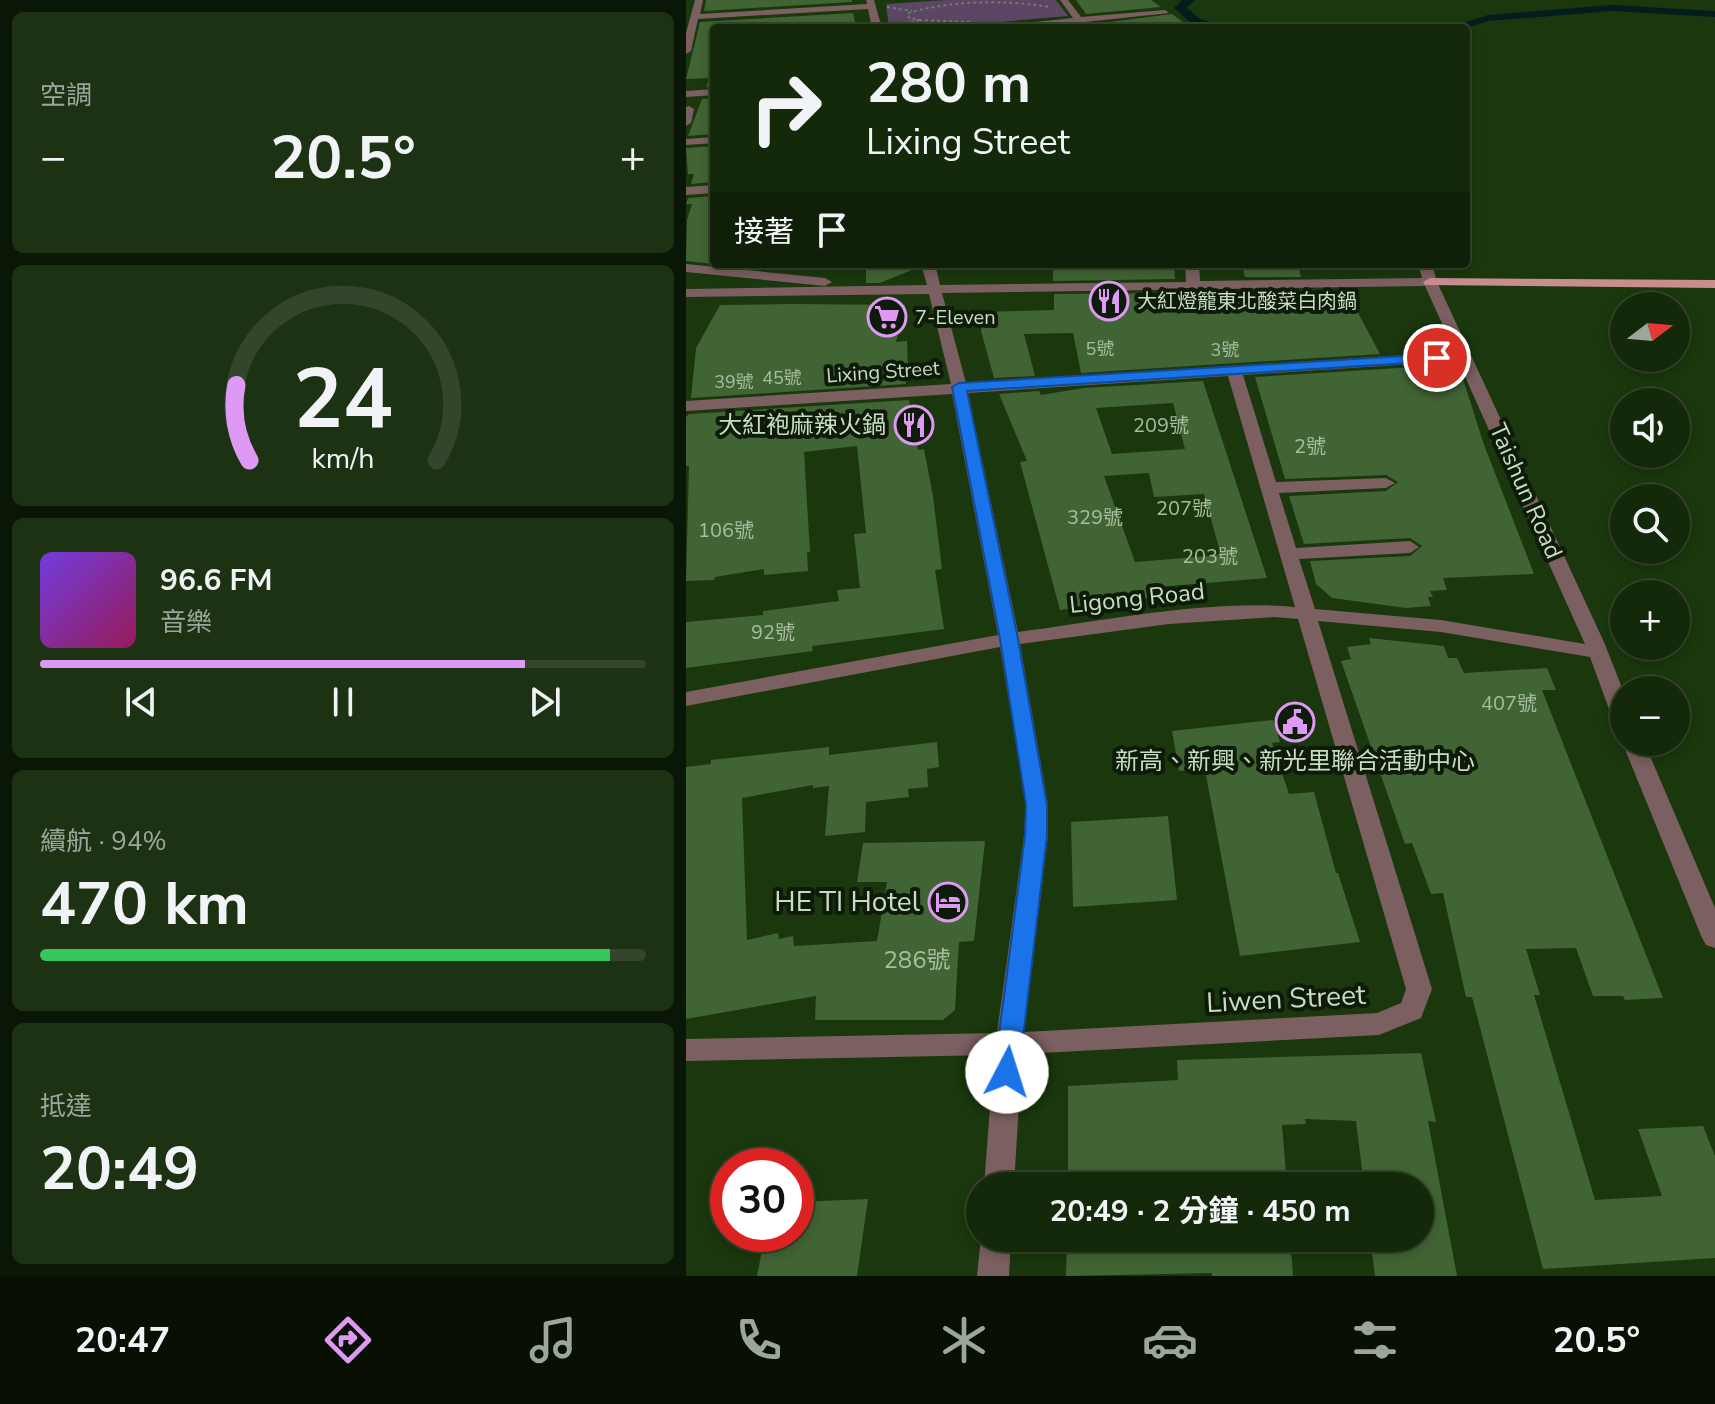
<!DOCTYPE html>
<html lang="zh-TW">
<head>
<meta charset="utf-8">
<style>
	body { margin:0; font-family:"Nunito Sans","Noto Sans TC",sans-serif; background:#1d3113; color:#f1f3f6; height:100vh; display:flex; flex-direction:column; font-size:30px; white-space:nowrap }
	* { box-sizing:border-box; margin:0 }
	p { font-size:26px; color:#9da69c }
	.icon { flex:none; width:44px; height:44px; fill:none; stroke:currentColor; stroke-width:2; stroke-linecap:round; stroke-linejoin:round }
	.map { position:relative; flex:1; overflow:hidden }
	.sheet { display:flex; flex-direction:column; gap:12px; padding:12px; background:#0b1706; width:686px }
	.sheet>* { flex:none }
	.hud { position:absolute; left:24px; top:24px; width:760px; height:244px; border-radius:8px; box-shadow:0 4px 12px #0003,0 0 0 2px #33452b; background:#14290a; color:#f1f3f6; overflow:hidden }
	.needle { width:52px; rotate:74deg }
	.controls { position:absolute; left:924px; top:292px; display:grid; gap:16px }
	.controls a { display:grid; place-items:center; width:80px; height:80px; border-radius:50%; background:#14290a; box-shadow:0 4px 12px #0003,0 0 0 2px #33452b; font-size:40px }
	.speed { position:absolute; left:24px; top:1148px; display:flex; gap:16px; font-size:40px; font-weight:700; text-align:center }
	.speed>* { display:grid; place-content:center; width:104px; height:104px; border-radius:50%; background:#14290a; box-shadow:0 4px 12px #0003,0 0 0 2px #33452b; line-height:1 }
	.speed .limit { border:12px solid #d22; background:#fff; color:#111 }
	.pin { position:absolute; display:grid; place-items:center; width:68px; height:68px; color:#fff; margin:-34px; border:4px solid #fff; border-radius:50%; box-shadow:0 2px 8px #0007 }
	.me { position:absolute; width:88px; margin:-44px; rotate:5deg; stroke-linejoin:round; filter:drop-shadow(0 0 6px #0008) }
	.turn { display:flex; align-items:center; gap:28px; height:168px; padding:0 24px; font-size:36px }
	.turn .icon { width:104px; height:104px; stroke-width:2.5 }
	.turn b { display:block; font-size:56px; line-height:68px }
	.then { display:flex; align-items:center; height:76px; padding:0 24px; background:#0003; gap:16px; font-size:30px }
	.big { font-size:60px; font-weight:700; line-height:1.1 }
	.sheet .widget { flex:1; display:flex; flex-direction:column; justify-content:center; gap:12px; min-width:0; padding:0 28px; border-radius:12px; background:#1d3113 }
	.sheet .dial { align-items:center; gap:0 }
	.dial svg { height:208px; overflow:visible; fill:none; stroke:#33452b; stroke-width:7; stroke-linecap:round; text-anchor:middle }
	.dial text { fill:#f1f3f6; stroke:none }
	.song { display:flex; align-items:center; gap:24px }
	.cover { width:96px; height:96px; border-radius:12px; background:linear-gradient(135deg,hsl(260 70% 55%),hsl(330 70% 35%)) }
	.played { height:8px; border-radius:4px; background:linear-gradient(90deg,#dd99f3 80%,#33452b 80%) }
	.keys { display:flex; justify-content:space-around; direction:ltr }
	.heat { display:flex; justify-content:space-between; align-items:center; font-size:44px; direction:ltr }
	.charge { height:12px; border-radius:6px; background:linear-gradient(90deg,#34c759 94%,#33452b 0) }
	.trip { position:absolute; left:280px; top:1172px; width:468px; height:80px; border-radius:40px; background:#14290a; box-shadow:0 4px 12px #0003,0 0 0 2px #33452b; font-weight:700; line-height:80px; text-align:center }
	.menu { display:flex; height:128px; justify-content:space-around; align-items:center; background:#081004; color:#9da69c }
	.menu .icon { width:56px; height:56px }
	.menu .selected { color:#dd99f3 }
	.menu b { font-size:36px; color:#f1f3f6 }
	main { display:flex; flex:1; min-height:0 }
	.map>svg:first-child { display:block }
	.green { fill:#5d4565 }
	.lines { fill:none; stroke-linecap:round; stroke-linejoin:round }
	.canal { fill:#021d1e; fill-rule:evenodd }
	.building { fill:#416434; fill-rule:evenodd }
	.path { stroke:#698160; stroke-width:2; stroke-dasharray:3 3; stroke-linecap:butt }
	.minor { fill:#7c5f60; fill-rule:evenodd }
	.major { fill:#c88e8f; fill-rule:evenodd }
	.route { fill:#1a73e8; stroke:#114b97; stroke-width:2 }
	.labels { text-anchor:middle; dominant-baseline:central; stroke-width:8; stroke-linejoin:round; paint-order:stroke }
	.far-number-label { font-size:18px; fill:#a7bd9f }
	.far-poi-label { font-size:20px; fill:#c9dbc3; stroke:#0e1b09; text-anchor:start }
	.far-street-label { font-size:20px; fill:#c9dbc3; stroke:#0e1b09 }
	.number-label { font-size:20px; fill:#a7bd9f }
	.poi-label { font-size:24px; fill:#c9dbc3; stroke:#0e1b09; text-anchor:end }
	.street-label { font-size:24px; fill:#c9dbc3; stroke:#0e1b09 }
	.near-number-label { font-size:24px; fill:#a7bd9f }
	.near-poi-label { font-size:28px; fill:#c9dbc3; stroke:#0e1b09; text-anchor:end }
	.near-street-label { font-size:28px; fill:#c9dbc3; stroke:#0e1b09 }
</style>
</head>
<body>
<main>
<section class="sheet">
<div class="widget"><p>空調</p>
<div class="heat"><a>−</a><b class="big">20.5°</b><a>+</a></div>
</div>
<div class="widget dial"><svg viewBox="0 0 100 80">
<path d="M14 69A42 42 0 1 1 86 69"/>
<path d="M14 69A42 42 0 0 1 9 40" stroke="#dd99f3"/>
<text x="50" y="56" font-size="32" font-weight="700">24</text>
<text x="50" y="72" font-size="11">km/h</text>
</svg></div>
<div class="widget">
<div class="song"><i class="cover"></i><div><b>96.6 FM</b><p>音樂</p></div></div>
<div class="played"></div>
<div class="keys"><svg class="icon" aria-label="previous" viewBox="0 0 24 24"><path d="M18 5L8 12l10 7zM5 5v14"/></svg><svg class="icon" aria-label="pause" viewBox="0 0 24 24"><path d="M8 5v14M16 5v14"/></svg><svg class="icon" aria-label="next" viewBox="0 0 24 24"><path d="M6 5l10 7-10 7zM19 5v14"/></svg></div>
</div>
<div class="widget"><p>續航 · 94%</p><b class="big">470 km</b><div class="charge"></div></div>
<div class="widget"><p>抵達</p><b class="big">20:49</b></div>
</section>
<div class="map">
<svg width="1029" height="1276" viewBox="0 0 1029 1276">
	<rect width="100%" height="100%" fill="#1a370d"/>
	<path class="green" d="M260,0H370L382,16L245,28H203L200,4Z"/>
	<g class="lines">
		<path class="canal" d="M496,0H509L501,8L514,19L546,28L506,24L488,8Z
			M926,5L1029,11V17L926,11L803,21L780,28H762L802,15Z"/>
	</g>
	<path class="building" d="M20,0H166V2L18,11Z
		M390,0H465L475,7L400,14Z
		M167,13L169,22H163L164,28H28V86L20,87L23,78L0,79L14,22Z
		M486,14L505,28H411L408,24Z
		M28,98V134L2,136L16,99Z
		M28,146V182L5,184L8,174H2L0,148Z
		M28,196L22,233L28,236V264L0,261L1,220L6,204H0L2,198Z
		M180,264H232L233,267L194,283H180Z
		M367,264H488L489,279L367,281Z
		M563,264H612L615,277H559L556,265Z
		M619,291L624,311L670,309L694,354L395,373L387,333L338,334L349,376L308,378L295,331L298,312L368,310V294L490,293L491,306L545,305L544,301L565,300L563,292Z
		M105,304L219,305L210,342L221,341L222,371H217L220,384L5,398L10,348L34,305Z
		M761,365L772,368L778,382L797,442L848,574L757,578L761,590L744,591L747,597H742L745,606L720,608L646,598L630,584L624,561L724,556L736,546L724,538L618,544L603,496L700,491L712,482L700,475L599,479L569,377Z
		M517,381L581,578L459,588L463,598L374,610L334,462L341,461L313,394L353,391L355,395L398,388ZM487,403L499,449L426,454L410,408ZM463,473L468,497L518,494L535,555L449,562L418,476Z
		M223,400L232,450L238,449L247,496L256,569L249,570L258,629L126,646L127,651L0,668V622L77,615V611L153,601L151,590L174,588L168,534L180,533L171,446L118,452L124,552H121L122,571L78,575V569L29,577L28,580L0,581L3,466H0V417L3,414Z
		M683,638L758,646L762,658H771L778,673L861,668L870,690H856L977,998L939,1000L937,996H907L890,948L840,949L854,995H848L909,1200L976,1196L952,1129L1017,1126L1029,1156V1258L857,1269L786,997H780L757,893L745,894L726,843L719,844L655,661L665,659L661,647L685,644Z
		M587,720L594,742L586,743L603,794L628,792L650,873H652L674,942L554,956L519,770L493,771L486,731Z
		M251,742L253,767L241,769L242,787L222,789L223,797L180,802L179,832L139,836L143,786L127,788V785L56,798L61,940L92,933L93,939L107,936L108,946L191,941L201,882H171L177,843L299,841L288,941L273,942L269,1010L257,1020H129L130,996L0,1019V767L25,764V760L143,747V755Z
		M482,816L491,900L387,907L385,822Z
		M735,1053L750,1122L742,1121L771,1276H689L684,1238H734V1186H678L670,1121L619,1119L620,1124L596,1125L601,1186H382V1086L492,1080L491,1060Z
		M182,1199L171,1276H71L79,1234H110V1202Z
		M381,1238H604L607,1276H526V1273L380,1276Z"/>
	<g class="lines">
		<path class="path" d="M201,7L226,11
			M233,20L285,22
			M219,24L233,20L223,18L222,13C266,0 319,0 364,7"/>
		<path class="minor" d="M9,0H17L14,14L181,4L180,0H188L196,28H186L182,9L12,19L5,51L0,54V33Z
			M374,0H382L395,17L479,10L483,13L399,22L404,28H394L391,23L292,28L387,18Z
			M28,89V95L0,97V91Z
			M3,106L8,109L5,123L0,126V107Z
			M28,137V143L0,145V139Z
			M28,185V193L0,195V187Z
			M0,264L139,278L146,282L139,286L0,272Z
			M235,264H249L254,285L500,282L499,264H513L514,281L736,278L732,264H746L751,282L918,642L938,693V727L930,725L927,720L904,657L755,632L632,621L746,989L735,1018L693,1035L336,1054L328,1186H298L308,1055L0,1061V1039L311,1033L338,836L340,805L314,647L0,706V692L312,635L266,394L0,411V401L265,384L243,294L0,297V289L241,285ZM739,286L769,352L280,383L256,293ZM772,361L898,642L899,644L755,620L629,609L613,559L724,553L733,547L724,541L610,548L593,493L700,488L709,483L700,478L590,482L557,375ZM542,376L609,607C524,599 417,621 332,632L282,393ZM588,617L612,619L720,989L715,1003L691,1013L338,1032L362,836V805L334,644L483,624Z
			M938,739V742H958L1029,908V948L1020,945L1016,938L936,742Z
			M295,1238H325L323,1276H291Z"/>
		<path class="major" d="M744,278L1029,280V288L739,285L737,282Z"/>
	</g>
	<path class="route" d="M751,354L756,356V361L281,391L332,639L361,805V836L333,1072L330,1080L321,1083L312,1080L308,1072L339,836L340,805L314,639L266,387L273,383Z"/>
	<defs>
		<g id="restaurant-ring" transform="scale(2)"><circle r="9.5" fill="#0e1b09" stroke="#dd99f3" stroke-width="1.5"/><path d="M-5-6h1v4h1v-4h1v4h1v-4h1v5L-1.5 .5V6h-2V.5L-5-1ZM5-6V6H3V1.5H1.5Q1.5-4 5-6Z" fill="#dd99f3"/></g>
		<g id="supermarket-ring" transform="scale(2)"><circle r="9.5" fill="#0e1b09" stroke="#dd99f3" stroke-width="1.5"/><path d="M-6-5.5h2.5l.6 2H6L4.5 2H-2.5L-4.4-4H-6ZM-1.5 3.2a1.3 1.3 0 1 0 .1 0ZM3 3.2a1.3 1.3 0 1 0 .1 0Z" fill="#dd99f3"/></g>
		<g id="civic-ring" transform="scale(2)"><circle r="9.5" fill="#0e1b09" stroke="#dd99f3" stroke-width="1.5"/><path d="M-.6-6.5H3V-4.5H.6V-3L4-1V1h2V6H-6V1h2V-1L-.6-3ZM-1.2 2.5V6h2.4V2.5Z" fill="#dd99f3"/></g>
		<g id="hotel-ring" transform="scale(2)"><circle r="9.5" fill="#0e1b09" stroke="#dd99f3" stroke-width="1.5"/><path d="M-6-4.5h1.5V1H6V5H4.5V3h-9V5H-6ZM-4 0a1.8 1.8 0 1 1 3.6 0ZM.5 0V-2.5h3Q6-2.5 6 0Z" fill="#dd99f3"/></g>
	</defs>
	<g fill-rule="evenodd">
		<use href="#restaurant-ring" x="423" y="301"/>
		<use href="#supermarket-ring" x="201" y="317"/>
		<use href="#restaurant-ring" x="228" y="425"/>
		<use href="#civic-ring" x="609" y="722"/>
		<use href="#hotel-ring" x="262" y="902"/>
	</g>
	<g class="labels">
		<g class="far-number-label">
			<text x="414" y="349">5號</text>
			<text x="539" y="350">3號</text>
			<text x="96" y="378">45號</text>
			<text x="48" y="382">39號</text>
		</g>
		<g class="far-poi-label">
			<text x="451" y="301">大紅燈籠東北酸菜白肉鍋</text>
			<text x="229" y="317">7-Eleven</text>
		</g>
		<g class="far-street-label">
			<text transform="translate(197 372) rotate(-4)">Lixing Street</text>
		</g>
		<g class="number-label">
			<text x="475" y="425">209號</text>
			<text x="624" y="446">2號</text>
			<text x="498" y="508">207號</text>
			<text x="409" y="517">329號</text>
			<text x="40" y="530">106號</text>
			<text x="524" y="556">203號</text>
			<text x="87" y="632">92號</text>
			<text x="823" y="703">407號</text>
		</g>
		<g class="poi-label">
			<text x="200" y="425">大紅袍麻辣火鍋</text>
			<text x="609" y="761" text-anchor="middle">新高、新興、新光里聯合活動中心</text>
		</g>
		<g class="street-label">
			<text transform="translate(840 491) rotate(66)">Taishun Road</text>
			<text transform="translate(451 598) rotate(-6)">Ligong Road</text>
		</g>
		<g class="near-number-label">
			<text x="231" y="960">286號</text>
		</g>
		<g class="near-poi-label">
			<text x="234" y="902">HE TI Hotel</text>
		</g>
		<g class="near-street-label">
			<text transform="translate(600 999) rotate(-3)">Liwen Street</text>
		</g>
	</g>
</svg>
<div class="controls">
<a><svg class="needle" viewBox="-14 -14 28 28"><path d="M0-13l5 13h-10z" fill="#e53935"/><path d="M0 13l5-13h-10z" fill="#9da69c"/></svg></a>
<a><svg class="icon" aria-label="sound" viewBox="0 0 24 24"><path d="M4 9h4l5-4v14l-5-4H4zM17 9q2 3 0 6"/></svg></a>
<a><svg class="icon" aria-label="search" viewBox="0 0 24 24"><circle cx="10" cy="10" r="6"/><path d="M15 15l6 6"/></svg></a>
<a>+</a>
<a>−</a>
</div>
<div class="speed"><div class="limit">30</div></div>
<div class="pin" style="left:751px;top:358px;background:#d93025"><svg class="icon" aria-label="arrive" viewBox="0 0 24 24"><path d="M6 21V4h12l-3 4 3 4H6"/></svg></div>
<svg class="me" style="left:321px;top:1072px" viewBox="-20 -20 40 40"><circle r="19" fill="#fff"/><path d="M0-13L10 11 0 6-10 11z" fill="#1a73e8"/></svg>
<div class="trip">20:49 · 2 分鐘 · 450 m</div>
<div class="hud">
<div class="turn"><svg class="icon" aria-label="right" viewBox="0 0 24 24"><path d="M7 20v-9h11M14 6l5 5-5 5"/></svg><div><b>280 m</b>Lixing Street</div></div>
<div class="then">接著<svg class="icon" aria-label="arrive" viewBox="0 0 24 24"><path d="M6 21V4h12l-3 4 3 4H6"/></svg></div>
</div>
</div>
</main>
<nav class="menu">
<b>20:47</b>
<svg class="icon selected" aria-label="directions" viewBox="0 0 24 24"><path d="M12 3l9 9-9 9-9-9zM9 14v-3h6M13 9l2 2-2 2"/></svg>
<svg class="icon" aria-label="music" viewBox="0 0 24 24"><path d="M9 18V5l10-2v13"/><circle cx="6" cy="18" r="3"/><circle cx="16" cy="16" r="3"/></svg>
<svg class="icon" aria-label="phone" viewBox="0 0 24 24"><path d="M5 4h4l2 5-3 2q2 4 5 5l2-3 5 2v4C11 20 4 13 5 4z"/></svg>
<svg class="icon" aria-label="climate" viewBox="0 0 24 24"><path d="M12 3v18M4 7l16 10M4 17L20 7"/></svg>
<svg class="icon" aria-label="car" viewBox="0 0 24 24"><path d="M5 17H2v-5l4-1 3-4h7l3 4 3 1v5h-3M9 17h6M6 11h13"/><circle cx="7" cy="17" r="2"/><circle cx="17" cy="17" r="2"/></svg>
<svg class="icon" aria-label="filters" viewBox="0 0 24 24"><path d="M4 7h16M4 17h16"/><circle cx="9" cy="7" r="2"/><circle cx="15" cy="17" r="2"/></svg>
<b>20.5°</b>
</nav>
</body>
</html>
